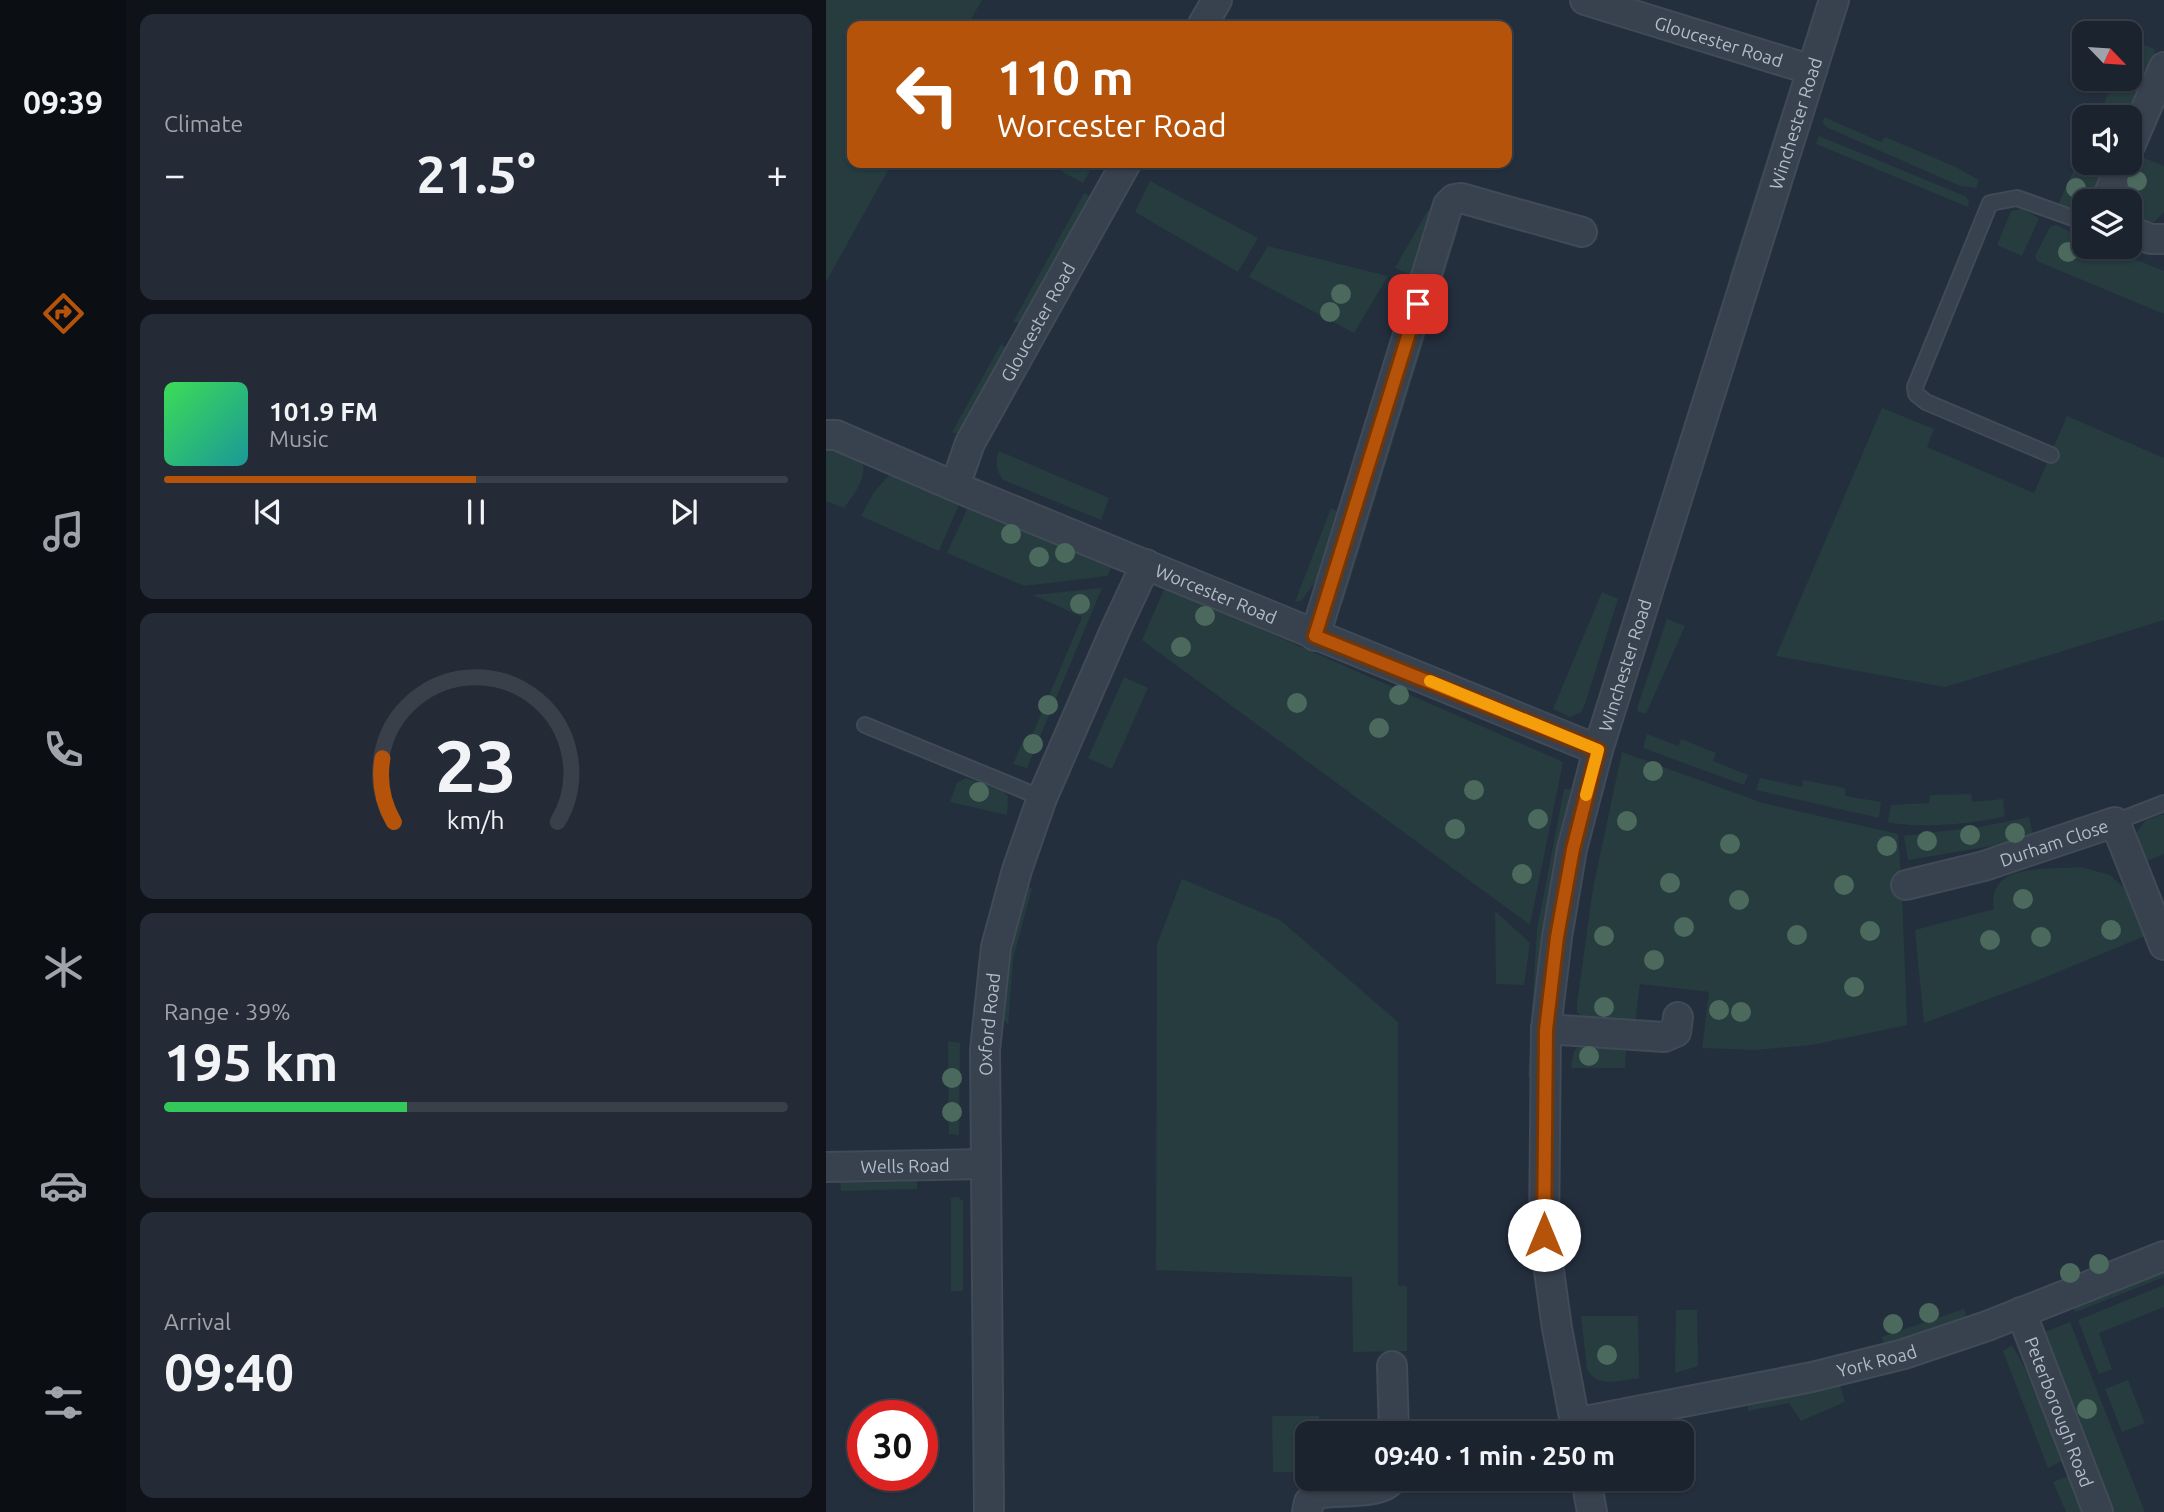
<!DOCTYPE html>
<html lang="en">
<head>
<meta charset="utf-8">
<style>
	body { margin:0; font-family:Ubuntu,sans-serif; background:#242b36; color:#f1f3f6; height:100vh; display:flex; flex-direction:column; font-size:26px; white-space:nowrap }
	* { box-sizing:border-box; margin:0 }
	p { font-size:23px; color:#a0a4aa }
	.icon { flex:none; width:38px; height:38px; fill:none; stroke:currentColor; stroke-width:2; stroke-linecap:round; stroke-linejoin:round }
	.map { position:relative; flex:1; overflow:hidden }
	.drawer { display:flex; flex-direction:column; gap:14px; padding:14px; background:#0f1319; width:700px }
	.drawer>* { flex:none }
	.guide { position:absolute; left:21px; top:21px; width:665px; height:147px; border-radius:14px; box-shadow:0 2px 5px #0004,0 0 0 2px #39404a; background:#b45309; color:#fff; overflow:hidden }
	.needle { width:46px; rotate:115deg }
	.fabs { position:absolute; left:1246px; top:21px; display:grid; gap:14px }
	.fabs a { display:grid; place-items:center; width:70px; height:70px; border-radius:14px; background:#1b232e; box-shadow:0 2px 5px #0004,0 0 0 2px #39404a; font-size:35px }
	.speed { position:absolute; left:21px; top:1400px; display:flex; gap:14px; font-size:35px; font-weight:700; text-align:center }
	.speed>* { display:grid; place-content:center; width:91px; height:91px; border-radius:50%; background:#1b232e; box-shadow:0 2px 5px #0004,0 0 0 2px #39404a; line-height:1 }
	.speed .limit { border:10px solid #d22; background:#fff; color:#111 }
	.pin { position:absolute; display:grid; place-items:center; width:60px; height:60px; color:#fff; margin:-30px; border-radius:14px; box-shadow:0 4px 10px #0006 }
	.me { position:absolute; width:77px; margin:-38px; rotate:0deg; stroke-linejoin:round; filter:drop-shadow(0 0 5px #0008) }
	.turn { display:flex; align-items:center; gap:24px; height:147px; padding:0 35px; font-size:32px }
	.turn .icon { width:91px; height:91px; stroke-width:2.5 }
	.turn b { display:block; font-size:49px; line-height:60px }
	.big { font-size:52px; font-weight:600; line-height:1.1 }
	.drawer .tile { flex:1; display:flex; flex-direction:column; justify-content:center; gap:10px; min-width:0; padding:0 24px; border-radius:14px; background:#242b36 }
	.drawer .dial { align-items:center; gap:0 }
	.dial svg { height:182px; overflow:visible; fill:none; stroke:#39404a; stroke-width:7; stroke-linecap:round; text-anchor:middle }
	.dial text { fill:#f1f3f6; stroke:none }
	.song { display:flex; align-items:center; gap:21px }
	.cover { width:84px; height:84px; border-radius:10px; background:linear-gradient(135deg,hsl(130 70% 55%),hsl(180 70% 35%)) }
	.played { height:7px; border-radius:4px; background:linear-gradient(90deg,#b45309 50%,#39404a 50%) }
	.keys { display:flex; justify-content:space-around; direction:ltr }
	.heat { display:flex; justify-content:space-between; align-items:center; font-size:38px; direction:ltr }
	.charge { height:10px; border-radius:5px; background:linear-gradient(90deg,#34c759 39%,#39404a 0) }
	.trip { position:absolute; left:469px; top:1421px; width:399px; height:70px; border-radius:14px; background:#1b232e; box-shadow:0 2px 5px #0004,0 0 0 2px #39404a; font-weight:600; line-height:70px; text-align:center }
	main { display:flex; flex:1; min-height:0 }
	.tabs { display:flex; flex-direction:column; width:126px; justify-content:space-around; align-items:center; background:#0b0e12; color:#a0a4aa }
	.tabs .icon { width:49px; height:49px }
	.tabs .selected { color:#b45309 }
	.tabs b { font-size:32px; color:#f1f3f6 }
	.map>svg:first-child { display:block }
	.green { fill:#263c3f }
	.lines { fill:none; stroke-linecap:round; stroke-linejoin:round }
	.service-casing { stroke:#414a57; stroke-width:18 }
	.minor-casing { stroke:#414a57; stroke-width:32 }
	.service { stroke:#38414e; stroke-width:14 }
	.minor { stroke:#38414e; stroke-width:28 }
	.tree { fill:#4b6a5d }
	.route-casing { stroke:#753606; stroke-width:18 }
	.route { stroke:#b45309; stroke-width:12 }
	.slow { stroke:#f59e0b; stroke-width:12 }
	.labels { text-anchor:middle; dominant-baseline:central; stroke-width:7; stroke-linejoin:round; paint-order:stroke }
	.street-label { font-size:18px; fill:#b4bcc9; stroke:#1d2633 }
</style>
</head>
<body>
<main>
<nav class="tabs">
<b>09:39</b>
<svg class="icon selected" aria-label="directions" viewBox="0 0 24 24"><path d="M12 3l9 9-9 9-9-9zM9 14v-3h6M13 9l2 2-2 2"/></svg>
<svg class="icon" aria-label="music" viewBox="0 0 24 24"><path d="M9 18V5l10-2v13"/><circle cx="6" cy="18" r="3"/><circle cx="16" cy="16" r="3"/></svg>
<svg class="icon" aria-label="phone" viewBox="0 0 24 24"><path d="M5 4h4l2 5-3 2q2 4 5 5l2-3 5 2v4C11 20 4 13 5 4z"/></svg>
<svg class="icon" aria-label="climate" viewBox="0 0 24 24"><path d="M12 3v18M4 7l16 10M4 17L20 7"/></svg>
<svg class="icon" aria-label="car" viewBox="0 0 24 24"><path d="M5 17H2v-5l4-1 3-4h7l3 4 3 1v5h-3M9 17h6M6 11h13"/><circle cx="7" cy="17" r="2"/><circle cx="17" cy="17" r="2"/></svg>
<svg class="icon" aria-label="filters" viewBox="0 0 24 24"><path d="M4 7h16M4 17h16"/><circle cx="9" cy="7" r="2"/><circle cx="15" cy="17" r="2"/></svg>
</nav>
<section class="drawer">
<div class="tile"><p>Climate</p>
<div class="heat"><a>−</a><b class="big">21.5°</b><a>+</a></div>
</div>
<div class="tile">
<div class="song"><i class="cover"></i><div><b>101.9 FM</b><p>Music</p></div></div>
<div class="played"></div>
<div class="keys"><svg class="icon" aria-label="previous" viewBox="0 0 24 24"><path d="M18 5L8 12l10 7zM5 5v14"/></svg><svg class="icon" aria-label="pause" viewBox="0 0 24 24"><path d="M8 5v14M16 5v14"/></svg><svg class="icon" aria-label="next" viewBox="0 0 24 24"><path d="M6 5l10 7-10 7zM19 5v14"/></svg></div>
</div>
<div class="tile dial"><svg viewBox="0 0 100 80">
<path d="M14 69A42 42 0 1 1 86 69"/>
<path d="M14 69A42 42 0 0 1 9 41" stroke="#b45309"/>
<text x="50" y="56" font-size="32" font-weight="700">23</text>
<text x="50" y="72" font-size="11">km/h</text>
</svg></div>
<div class="tile"><p>Range · 39%</p><b class="big">195 km</b><div class="charge"></div></div>
<div class="tile"><p>Arrival</p><b class="big">09:40</b></div>
</section>
<div class="map">
<svg width="1338" height="1512" viewBox="0 0 1338 1512">
	<rect width="100%" height="100%" fill="#242f3e"/>
	<path class="green" d="M0,0H156L141,26H26V163H66L0,282Z
		M1307,40L1328,49L1331,58L1304,117H1272L1289,79H1304V47Z
		M957,107L963,109L908,279L903,277Z
		M998,117L1055,142L1059,137L1130,167L1153,180L1150,188L1134,186L1000,127L997,123Z
		M993,136L1139,196L1143,201L1142,207L990,144Z
		M1258,147V163H1286L1270,201H1258L1256,213L1232,205Z
		M1313,156L1338,166V212L1328,222L1316,219L1304,213V201H1295L1296,190Z
		M220,163H268L257,183Z
		M324,181L432,238L412,272L309,212Z
		M258,193L266,198L196,324L187,322Z
		M1196,209L1213,218L1196,256L1171,245L1185,211Z
		M602,210L607,212L589,272L583,274L569,268Z
		M631,225L633,227L517,603L513,596L626,234Z
		M1230,225L1258,238V247H1279L1338,271V314L1211,261L1209,256L1224,227Z
		M442,246L553,274L562,276L528,333L423,277Z
		M175,344L184,350L135,435L126,432Z
		M1056,408L1108,429L1101,447L1208,493L1241,416L1338,458V620L1119,687L950,656Z
		M0,447L20,452L37,464C39,482 28,494 18,508L0,501Z
		M173,451L283,498L275,520L177,480C170,470 169,462 173,451Z
		M64,474L134,502L113,551L35,516L48,492Z
		M142,507L285,568L281,576L198,586L121,553Z
		M505,508L513,512L494,576L475,601L469,602Z
		M339,587L737,762L704,925L316,640Z
		M276,588L201,768L187,764L197,741L203,743L256,617L207,595Z
		M776,592L792,599L759,704L755,712L744,717L727,709Z
		M841,619L859,626L820,714L811,711L812,705Z
		M298,677L322,688L286,769L262,758Z
		M821,734L852,746L855,739L890,753L887,761L922,775L918,785L817,748Z
		M796,752L937,803L1072,834L1076,892L1081,1025L986,1045L928,1050L876,1048L883,992L814,984L809,1024L759,1020L751,1012V1004L767,888Z
		M140,778L176,791L182,796L181,815L124,802L131,783Z
		M934,778L976,787L977,780L1019,788V796L1055,802L1053,818L930,790Z
		M738,789H745L717,930L706,1077H702L711,930Z
		M1145,794L1146,802L1177,799L1179,816C1149,824 1092,829 1062,822L1065,805L1103,803L1104,795Z
		M1338,814V854L1321,861L1310,833L1320,820Z
		M1203,817L1208,839L1082,860L1078,836L1159,826Z
		M1255,867L1284,875L1305,894L1321,935L1203,984L1098,1023L1089,930L1168,909C1160,862 1223,870 1255,867Z
		M356,879L454,920L572,1022V1285L581,1286V1351L527,1352L526,1277L330,1270L331,944Z
		M199,886L206,888L187,959L182,1025L176,1018L174,1011Z
		M669,911L704,943L698,985L670,984Z
		M122,1041L134,1043L133,1135L123,1134Z
		M754,1045L800,1049L799,1068H745L748,1051Z
		M91,1178V1189L15,1191L14,1179Z
		M132,1197L137,1201V1291H125V1198Z
		M1338,1269V1277L1250,1312L1247,1308Z
		M1338,1285V1307L1273,1333L1286,1369L1273,1374L1252,1320Z
		M1138,1309L1140,1314L1136,1321L1071,1345L1059,1344L1055,1337Z
		M850,1310H871L872,1366L849,1373Z
		M755,1316H812L813,1378C795,1380 771,1389 761,1369Z
		M1244,1322L1319,1512H1281L1216,1339L1219,1332Z
		M1186,1345L1199,1368L1238,1460L1222,1468L1177,1351Z
		M1302,1380L1319,1423L1296,1432L1279,1389Z
		M1014,1385L1019,1402L975,1421L963,1403L922,1411V1406Z
		M446,1416H493V1433H481V1472H447Z
		M1244,1475L1258,1512H1240L1227,1482Z"/>
	<g class="lines">
		<g class="service-casing">
			<path id="service" d="M1225,455L1100,402L1090,394L1089,387L1164,203L1191,198L1258,222
				M39,725L216,798
				M1289,822L1338,803"/>
		</g>
		<g class="minor-casing">
			<g id="minor">
				<path id="s1" d="M759,0L986,70"/>
				<path d="M376,26L391,0"/>
				<path d="M1304,146L1338,67"/>
				<path d="M1280,201L1296,163"/>
				<path d="M1304,231L1325,239H1338"/>
				<path id="s2" d="M0,435H10L142,492L772,750"/>
				<path id="s3" d="M129,486L144,443L300,163"/>
				<path d="M489,636L622,205L628,199L635,198L756,232"/>
				<path id="s4" d="M1080,885L1158,866L1289,822L1338,945"/>
				<path d="M720,1029L838,1037L850,1032L852,1017"/>
				<path id="s5" d="M0,1167L159,1164"/>
				<path id="s6" d="M1195,1312L1272,1512"/>
				<path d="M566,1366L568,1433"/>
				<path id="s7" d="M749,1423L986,1377L1078,1354L1161,1326L1338,1256"/>
				<path id="s8" d="M751,1433L731,1328L718,1235L720,1029L731,937L746,849L772,750L1008,0"/>
				<path d="M760,1479L766,1512"/>
				<path id="s9" d="M163,1512L159,1050L170,947L191,870L216,798L290,628L320,564"/>
				<path d="M481,1512L483,1502L490,1494C510,1489 555,1496 566,1479"/>
			</g>
		</g>
		<use href="#service" class="service"/>
		<use href="#minor" class="minor"/>
	</g>
	<g class="tree">
		<circle cx="1311" cy="181" r="10"/>
		<circle cx="1250" cy="188" r="10"/>
		<circle cx="1242" cy="252" r="10"/>
		<circle cx="515" cy="294" r="10"/>
		<circle cx="504" cy="312" r="10"/>
		<circle cx="185" cy="534" r="10"/>
		<circle cx="239" cy="553" r="10"/>
		<circle cx="213" cy="557" r="10"/>
		<circle cx="254" cy="604" r="10"/>
		<circle cx="379" cy="616" r="10"/>
		<circle cx="355" cy="647" r="10"/>
		<circle cx="573" cy="695" r="10"/>
		<circle cx="471" cy="703" r="10"/>
		<circle cx="222" cy="705" r="10"/>
		<circle cx="553" cy="728" r="10"/>
		<circle cx="207" cy="744" r="10"/>
		<circle cx="827" cy="771" r="10"/>
		<circle cx="648" cy="790" r="10"/>
		<circle cx="153" cy="792" r="10"/>
		<circle cx="712" cy="819" r="10"/>
		<circle cx="801" cy="821" r="10"/>
		<circle cx="629" cy="829" r="10"/>
		<circle cx="1189" cy="833" r="10"/>
		<circle cx="1144" cy="835" r="10"/>
		<circle cx="1101" cy="841" r="10"/>
		<circle cx="904" cy="844" r="10"/>
		<circle cx="1061" cy="846" r="10"/>
		<circle cx="696" cy="874" r="10"/>
		<circle cx="844" cy="883" r="10"/>
		<circle cx="1018" cy="885" r="10"/>
		<circle cx="1197" cy="899" r="10"/>
		<circle cx="913" cy="900" r="10"/>
		<circle cx="858" cy="927" r="10"/>
		<circle cx="1285" cy="930" r="10"/>
		<circle cx="1044" cy="931" r="10"/>
		<circle cx="971" cy="935" r="10"/>
		<circle cx="778" cy="936" r="10"/>
		<circle cx="1215" cy="937" r="10"/>
		<circle cx="1164" cy="940" r="10"/>
		<circle cx="828" cy="960" r="10"/>
		<circle cx="1028" cy="987" r="10"/>
		<circle cx="778" cy="1007" r="10"/>
		<circle cx="893" cy="1010" r="10"/>
		<circle cx="915" cy="1012" r="10"/>
		<circle cx="763" cy="1056" r="10"/>
		<circle cx="126" cy="1078" r="10"/>
		<circle cx="126" cy="1112" r="10"/>
		<circle cx="1273" cy="1264" r="10"/>
		<circle cx="1244" cy="1273" r="10"/>
		<circle cx="1103" cy="1313" r="10"/>
		<circle cx="1067" cy="1324" r="10"/>
		<circle cx="781" cy="1355" r="10"/>
		<circle cx="1261" cy="1409" r="10"/>
	</g>
	<g class="lines">
		<g class="route-casing">
			<path id="route" d="M592,304L489,636L772,750L747,849L731,937L720,1030L718,1235"/>
		</g>
		<use href="#route" class="route"/>
		<path class="slow" d="M604,681L772,750L760,795"/>
	</g>
	<g class="labels">
		<g class="street-label">
			<text stroke="none"><textPath href="#s1" startOffset="140">Gloucester Road</textPath></text>
			<text stroke="none"><textPath href="#s8" startOffset="1348">Winchester Road</textPath></text>
			<text stroke="none"><textPath href="#s3" startOffset="184">Gloucester Road</textPath></text>
			<text stroke="none"><textPath href="#s2" startOffset="422">Worcester Road</textPath></text>
			<text stroke="none"><textPath href="#s8" startOffset="780">Winchester Road</textPath></text>
			<text stroke="none"><textPath href="#s4" startOffset="154">Durham Close</textPath></text>
			<text stroke="none"><textPath href="#s9" startOffset="488">Oxford Road</textPath></text>
			<text stroke="none"><textPath href="#s5" startOffset="79">Wells Road</textPath></text>
			<text stroke="none"><textPath href="#s7" startOffset="308">York Road</textPath></text>
			<text stroke="none"><textPath href="#s6" startOffset="107">Peterborough Road</textPath></text>
		</g>
	</g>
</svg>
<div class="fabs">
<a><svg class="needle" viewBox="-14 -14 28 28"><path d="M0-13l5 13h-10z" fill="#e53935"/><path d="M0 13l5-13h-10z" fill="#a0a4aa"/></svg></a>
<a><svg class="icon" aria-label="sound" viewBox="0 0 24 24"><path d="M4 9h4l5-4v14l-5-4H4zM17 9q2 3 0 6"/></svg></a>
<a><svg class="icon" aria-label="layers" viewBox="0 0 24 24"><path d="M12 4l9 5-9 5-9-5zM3 14l9 5 9-5"/></svg></a>
</div>
<div class="speed"><div class="limit">30</div></div>
<div class="pin" style="left:592px;top:304px;background:#d93025"><svg class="icon" aria-label="arrive" viewBox="0 0 24 24"><path d="M6 21V4h12l-3 4 3 4H6"/></svg></div>
<svg class="me" style="left:718px;top:1235px" viewBox="-20 -20 40 40"><circle r="19" fill="#fff"/><path d="M0-13L10 11 0 6-10 11z" fill="#b45309"/></svg>
<div class="trip">09:40 · 1 min · 250 m</div>
<div class="guide">
<div class="turn"><svg class="icon" aria-label="left" viewBox="0 0 24 24"><path d="M17 20v-9H6M10 6l-5 5 5 5"/></svg><div><b>110 m</b>Worcester Road</div></div>
</div>
</div>
</main>
</body>
</html>
